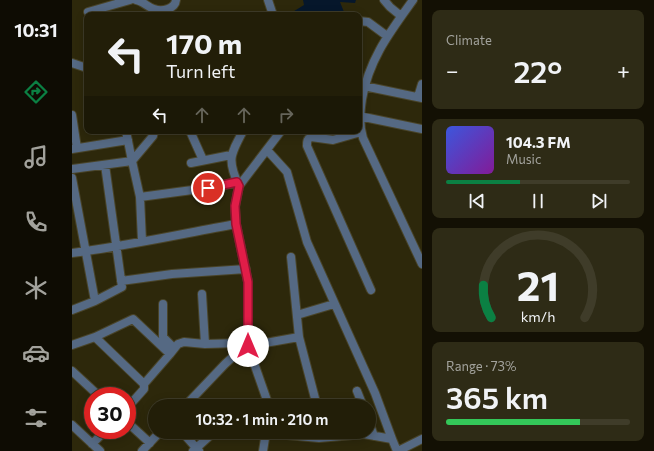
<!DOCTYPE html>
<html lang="en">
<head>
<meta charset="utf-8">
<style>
	body { margin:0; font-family:Commissioner,sans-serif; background:#2e2b16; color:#f1f3f6; height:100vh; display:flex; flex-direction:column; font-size:15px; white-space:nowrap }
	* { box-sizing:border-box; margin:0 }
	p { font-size:13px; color:#a2a29c }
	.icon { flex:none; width:22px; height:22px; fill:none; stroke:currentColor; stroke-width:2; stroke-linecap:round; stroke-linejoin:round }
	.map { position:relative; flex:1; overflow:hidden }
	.side { display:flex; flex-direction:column; gap:10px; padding:10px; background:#131004; width:232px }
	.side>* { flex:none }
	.banner { position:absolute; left:12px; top:12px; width:278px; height:122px; border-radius:8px; box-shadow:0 2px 10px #0003,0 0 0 1px #3f3c29; background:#221e08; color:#f1f3f6; overflow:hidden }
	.speed { position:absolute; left:12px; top:387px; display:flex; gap:8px; font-size:20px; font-weight:700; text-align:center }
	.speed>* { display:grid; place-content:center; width:52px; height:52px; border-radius:50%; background:#221e08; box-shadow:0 2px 10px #0003,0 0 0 1px #3f3c29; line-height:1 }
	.speed .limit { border:6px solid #d22; background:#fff; color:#111 }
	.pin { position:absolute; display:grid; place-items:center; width:34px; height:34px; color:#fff; margin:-17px; border:2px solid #fff; border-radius:50%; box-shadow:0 1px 4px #0007 }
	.me { position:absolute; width:44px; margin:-22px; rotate:0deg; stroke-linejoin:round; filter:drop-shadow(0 0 3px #0008) }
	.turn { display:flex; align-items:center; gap:14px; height:84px; padding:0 16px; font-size:18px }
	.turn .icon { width:52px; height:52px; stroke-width:2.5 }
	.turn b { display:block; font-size:28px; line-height:34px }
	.lanes { display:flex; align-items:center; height:38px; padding:0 16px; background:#0003; justify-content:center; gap:20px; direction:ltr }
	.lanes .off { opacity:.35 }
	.big { font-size:30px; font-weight:600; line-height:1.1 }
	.side .widget { flex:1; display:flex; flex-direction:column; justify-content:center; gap:6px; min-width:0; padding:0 14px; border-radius:8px; background:#2e2b16 }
	.side .dial { align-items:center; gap:0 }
	.dial svg { height:104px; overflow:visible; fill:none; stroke:#3f3c29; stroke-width:7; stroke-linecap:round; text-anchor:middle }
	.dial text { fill:#f1f3f6; stroke:none }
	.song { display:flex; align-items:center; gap:12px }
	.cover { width:48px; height:48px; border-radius:6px; background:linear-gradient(135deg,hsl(230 70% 55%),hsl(290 70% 35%)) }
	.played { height:4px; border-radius:2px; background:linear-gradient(90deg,#0b8043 40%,#3f3c29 40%) }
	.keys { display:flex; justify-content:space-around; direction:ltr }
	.heat { display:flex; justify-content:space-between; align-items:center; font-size:22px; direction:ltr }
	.charge { height:6px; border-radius:3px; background:linear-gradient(90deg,#34c759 73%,#3f3c29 0) }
	.trip { position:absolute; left:76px; top:399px; width:228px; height:40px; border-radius:20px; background:#221e08; box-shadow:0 2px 10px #0003,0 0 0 1px #3f3c29; font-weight:600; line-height:40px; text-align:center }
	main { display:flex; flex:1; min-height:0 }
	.tabs { display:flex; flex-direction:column; width:72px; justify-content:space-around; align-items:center; background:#0e0c03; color:#a2a29c }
	.tabs .icon { width:28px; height:28px }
	.tabs .current { color:#0b8043 }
	.tabs b { font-size:18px; color:#f1f3f6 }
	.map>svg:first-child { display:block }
	.water { fill:#06172b }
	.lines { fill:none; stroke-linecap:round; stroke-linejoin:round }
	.minor-casing { stroke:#494429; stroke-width:10 }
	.minor { stroke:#556983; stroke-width:8 }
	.route-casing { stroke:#92132f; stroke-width:10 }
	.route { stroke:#e11d48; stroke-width:7 }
</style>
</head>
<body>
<main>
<nav class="tabs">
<b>10:31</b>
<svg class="icon current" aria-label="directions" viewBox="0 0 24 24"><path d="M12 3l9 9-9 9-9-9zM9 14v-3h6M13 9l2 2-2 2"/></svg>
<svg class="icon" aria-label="music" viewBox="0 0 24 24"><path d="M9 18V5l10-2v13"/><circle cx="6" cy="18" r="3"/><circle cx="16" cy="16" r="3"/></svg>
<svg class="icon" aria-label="phone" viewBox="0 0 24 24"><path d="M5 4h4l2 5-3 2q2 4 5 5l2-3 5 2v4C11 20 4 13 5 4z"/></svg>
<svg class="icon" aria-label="climate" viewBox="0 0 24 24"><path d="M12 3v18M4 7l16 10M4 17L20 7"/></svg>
<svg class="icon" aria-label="car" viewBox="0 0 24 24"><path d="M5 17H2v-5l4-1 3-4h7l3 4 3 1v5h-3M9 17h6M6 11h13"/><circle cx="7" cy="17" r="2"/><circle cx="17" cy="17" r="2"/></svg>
<svg class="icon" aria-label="filters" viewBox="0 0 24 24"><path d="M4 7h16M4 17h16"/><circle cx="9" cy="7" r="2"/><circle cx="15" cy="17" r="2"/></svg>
</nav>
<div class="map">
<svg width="350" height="451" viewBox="0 0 350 451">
	<rect width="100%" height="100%" fill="#2d280b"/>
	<path class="water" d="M231,0H284L283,3L268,2L272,12L269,15H220L219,13L232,5Z"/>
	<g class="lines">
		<g class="minor-casing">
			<path id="minor" d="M64,0C71,1 75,7 82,9C90,12 103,9 104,0
				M196,0L201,15
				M312,0L318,7L329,16
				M341,0C318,32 297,59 290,99C288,113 287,124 291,138L350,264
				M16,12L58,0
				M287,21L296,22L315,36
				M0,63L15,68
				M287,85L350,98
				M346,97L350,84
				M0,115L5,148
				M287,116L350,129
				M54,131L60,161
				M118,131L131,160
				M289,132L261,140L239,137C235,139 235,141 235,146L299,290
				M0,149L56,140
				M195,150L215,172L235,242L303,393L320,439
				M60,161L81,136L82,131
				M119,163L159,155
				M0,169L60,161L68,197L150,186L165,182
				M0,178L23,301L0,310
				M167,186C155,160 158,155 171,131
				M68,197L70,241
				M0,253C55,246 109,234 164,224
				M219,257L227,337L245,406
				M49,281L100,274L174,269
				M130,294L133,344
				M23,301L50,287L33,165
				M91,304V337L102,348
				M225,315L262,304
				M23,337L61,319L98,354L106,344L112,342L133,344L168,343L176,346
				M0,345L23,337L72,384V389L55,408
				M0,371L27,396
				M72,384L98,354
				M285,391L291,406
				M113,406L153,364L165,353L176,346L227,337
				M170,406L172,404
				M197,406L176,346V282L164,224L163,207L167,186L209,131
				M55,422L78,443
				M297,422L302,436
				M0,425L28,451
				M110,432L127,451
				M194,433L247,438L292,434L320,439L325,451
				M20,444L34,430
				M70,451L88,432
				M121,451L142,432
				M191,451L194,432
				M326,451L350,439"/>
		</g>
		<use href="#minor" class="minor"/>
	</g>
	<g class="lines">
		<g class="route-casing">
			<path id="route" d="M136,188L165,182L167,186L163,206L164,224L176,282V346"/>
		</g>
		<use href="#route" class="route"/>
	</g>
</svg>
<div class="speed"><div class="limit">30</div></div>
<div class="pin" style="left:136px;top:188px;background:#d93025"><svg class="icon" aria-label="arrive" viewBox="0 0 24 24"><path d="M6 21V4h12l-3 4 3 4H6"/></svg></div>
<svg class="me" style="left:176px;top:346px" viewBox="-20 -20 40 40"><circle r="19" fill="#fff"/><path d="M0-13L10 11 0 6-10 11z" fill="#e11d48"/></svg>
<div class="trip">10:32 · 1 min · 210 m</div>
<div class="banner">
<div class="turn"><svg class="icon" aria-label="left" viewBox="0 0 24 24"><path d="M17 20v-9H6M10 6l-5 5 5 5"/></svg><div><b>170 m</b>Turn left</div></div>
<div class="lanes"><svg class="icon" aria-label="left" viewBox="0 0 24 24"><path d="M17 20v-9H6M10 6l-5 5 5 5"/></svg><svg class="icon off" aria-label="ahead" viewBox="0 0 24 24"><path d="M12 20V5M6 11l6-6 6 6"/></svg><svg class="icon off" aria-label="ahead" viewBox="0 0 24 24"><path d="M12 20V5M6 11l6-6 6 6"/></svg><svg class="icon off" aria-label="right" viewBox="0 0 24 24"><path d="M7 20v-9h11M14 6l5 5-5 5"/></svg></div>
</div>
</div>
<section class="side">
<div class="widget"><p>Climate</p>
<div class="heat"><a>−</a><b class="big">22°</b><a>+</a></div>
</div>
<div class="widget">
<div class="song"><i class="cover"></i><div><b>104.3 FM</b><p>Music</p></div></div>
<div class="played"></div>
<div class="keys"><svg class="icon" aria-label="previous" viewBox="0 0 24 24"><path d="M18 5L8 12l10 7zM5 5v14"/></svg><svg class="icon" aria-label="pause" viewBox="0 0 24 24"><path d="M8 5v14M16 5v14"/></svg><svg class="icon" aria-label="next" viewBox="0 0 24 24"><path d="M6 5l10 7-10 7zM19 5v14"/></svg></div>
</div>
<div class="widget dial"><svg viewBox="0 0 100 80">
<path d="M14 69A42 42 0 1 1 86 69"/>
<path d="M14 69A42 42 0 0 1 8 44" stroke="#0b8043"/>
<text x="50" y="56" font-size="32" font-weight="700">21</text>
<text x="50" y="72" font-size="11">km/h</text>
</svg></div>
<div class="widget"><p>Range · 73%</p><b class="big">365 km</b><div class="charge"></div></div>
</section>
</main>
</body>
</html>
